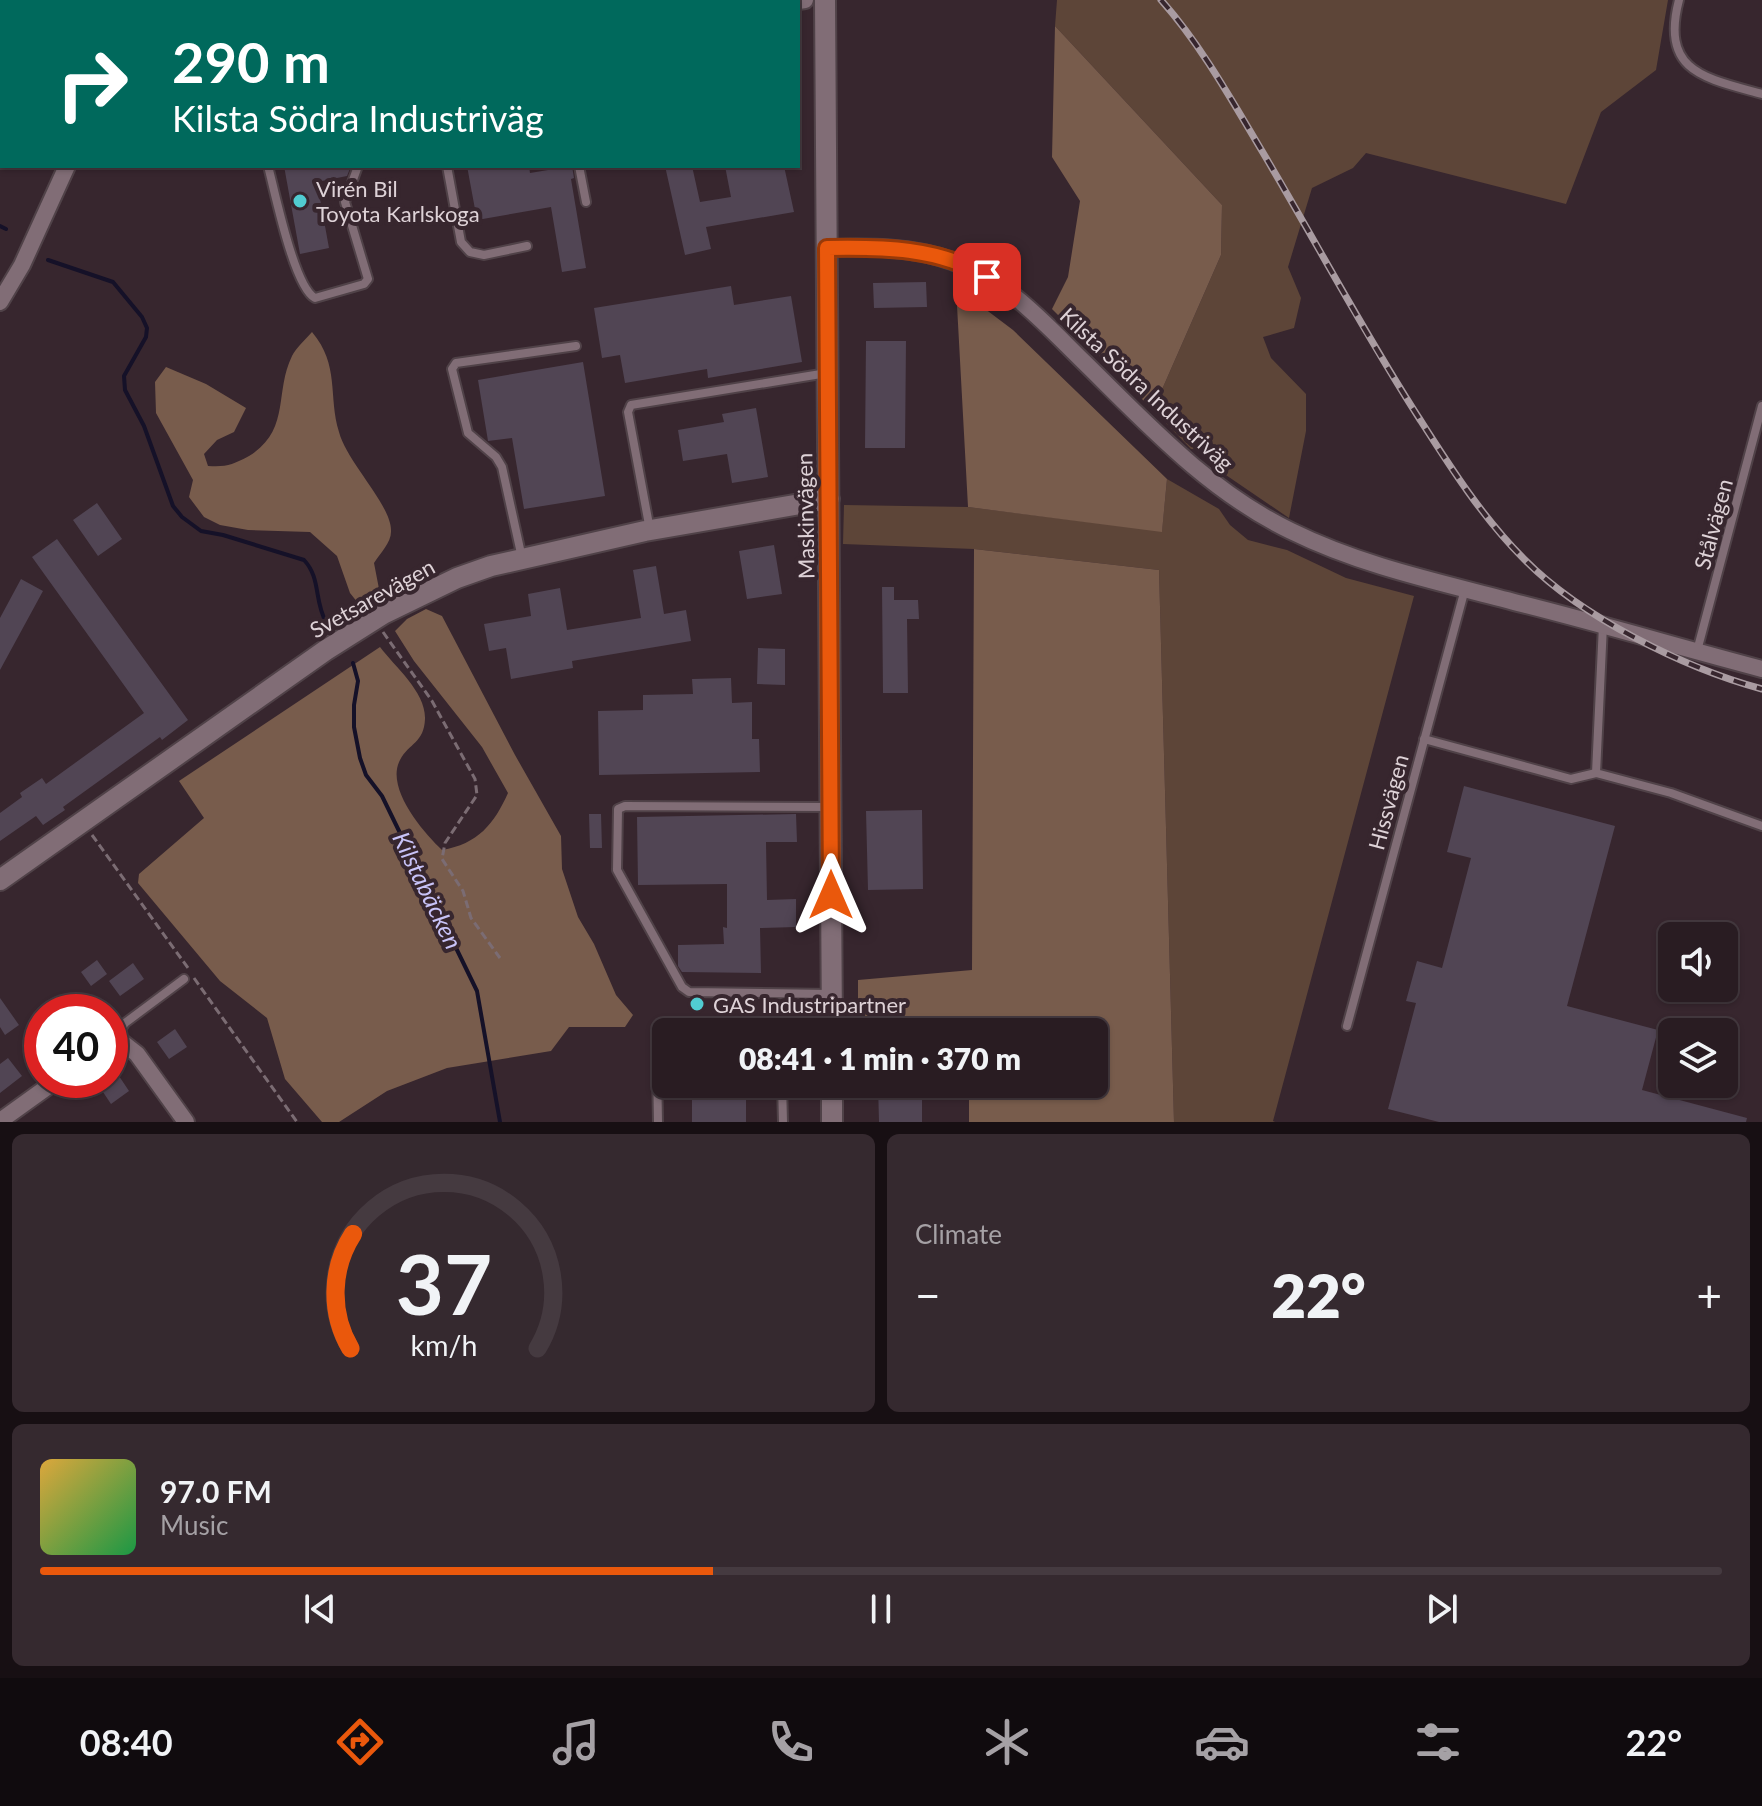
<!DOCTYPE html>
<html lang="en">
<head>
<meta charset="utf-8">
<style>
	body { margin:0; font-family:Lato,sans-serif; background:#35292f; color:#f1f3f6; height:100vh; display:flex; flex-direction:column; font-size:30px; white-space:nowrap }
	* { box-sizing:border-box; margin:0 }
	p { font-size:26px; color:#a5a1a5 }
	.icon { flex:none; width:44px; height:44px; fill:none; stroke:currentColor; stroke-width:2; stroke-linecap:round; stroke-linejoin:round }
	.map { position:relative; height:1122px; overflow:hidden }
	.side { display:flex; flex-direction:column; gap:12px; padding:12px; background:#170f13; flex:1 }
	.side>* { flex:none }
	.hud { position:absolute; left:0px; top:0px; width:800px; height:168px; box-shadow:0 2px 6px #0004,0 0 0 2px #453a40; background:#00695c; color:#fff; overflow:hidden }
	.buttons { position:absolute; left:1658px; top:922px; display:grid; gap:16px }
	.buttons a { display:grid; place-items:center; width:80px; height:80px; border-radius:12px; background:#291c22; box-shadow:0 2px 6px #0004,0 0 0 2px #453a40; font-size:40px }
	.speed { position:absolute; left:24px; top:994px; display:flex; gap:16px; font-size:40px; font-weight:700; text-align:center }
	.speed>* { display:grid; place-content:center; width:104px; height:104px; border-radius:50%; background:#291c22; box-shadow:0 2px 6px #0004,0 0 0 2px #453a40; line-height:1 }
	.speed .limit { border:12px solid #d22; background:#fff; color:#111 }
	.pin { position:absolute; display:grid; place-items:center; width:68px; height:68px; color:#fff; margin:-34px; border-radius:16px; box-shadow:0 4px 12px #0006 }
	.me { position:absolute; width:88px; margin:-44px; rotate:0deg; stroke-linejoin:round; filter:drop-shadow(0 0 6px #0008) }
	.turn { display:flex; align-items:center; gap:28px; height:168px; padding:0 40px; font-size:36px }
	.turn .icon { width:104px; height:104px; stroke-width:2.5 }
	.turn b { display:block; font-size:56px; line-height:68px }
	.big { font-size:60px; font-weight:800; line-height:1.1 }
	.side .widget { flex:1; display:flex; flex-direction:column; justify-content:center; gap:12px; min-width:0; padding:0 28px; border-radius:12px; background:#35292f }
	.side .dial { align-items:center; gap:0 }
	.dial svg { height:208px; overflow:visible; fill:none; stroke:#453a40; stroke-width:7; stroke-linecap:round; text-anchor:middle }
	.dial text { fill:#f1f3f6; stroke:none }
	.song { display:flex; align-items:center; gap:24px }
	.cover { width:96px; height:96px; border-radius:12px; background:linear-gradient(135deg,hsl(40 70% 55%),hsl(140 70% 35%)) }
	.played { height:8px; border-radius:4px; background:linear-gradient(90deg,#ea580c 40%,#453a40 40%) }
	.keys { display:flex; justify-content:space-around; direction:ltr }
	.heat { display:flex; justify-content:space-between; align-items:center; font-size:44px; direction:ltr }
	.side .tiles { flex:1; display:grid; gap:12px; grid-template-columns:1fr 1fr }
	.widget:last-child { grid-column:span 2 }
	.trip { position:absolute; left:652px; top:1018px; width:456px; height:80px; border-radius:12px; background:#291c22; box-shadow:0 2px 6px #0004,0 0 0 2px #453a40; font-weight:800; line-height:80px; text-align:center }
	.tab-bar { display:flex; height:128px; justify-content:space-around; align-items:center; background:#100b0e; color:#a5a1a5 }
	.tab-bar .icon { width:56px; height:56px }
	.tab-bar .on { color:#ea580c }
	.tab-bar b { font-size:36px; color:#f1f3f6 }
	.map>svg:first-child { display:block }
	.green { fill:#5d4538 }
	.forest { fill:#785c4c }
	.lines { fill:none; stroke-linecap:round; stroke-linejoin:round }
	.stream { stroke:#151128; stroke-width:4 }
	.building { fill:#514554 }
	.service-casing { stroke:#504248; stroke-width:12 }
	.minor-casing { stroke:#504248; stroke-width:20 }
	.tertiary-casing { stroke:#504248; stroke-width:24 }
	.path { stroke:#7b6c73; stroke-width:3; stroke-dasharray:8 4; stroke-linecap:butt }
	.service { stroke:#816d76; stroke-width:8 }
	.minor { stroke:#816d76; stroke-width:16 }
	.tertiary { stroke:#816d76; stroke-width:20 }
	.rail-casing { stroke:#a99ba1; stroke-width:7 }
	.rail { stroke:#37262e; stroke-width:4; stroke-dasharray:12; stroke-linecap:butt }
	.route-casing { stroke:#983908; stroke-width:20 }
	.route { stroke:#ea580c; stroke-width:14 }
	.poi-dot { fill:#51ccd1; stroke:#37262e; stroke-width:3 }
	.labels { text-anchor:middle; dominant-baseline:central; stroke-width:8; stroke-linejoin:round; paint-order:stroke }
	.poi-label { font-size:22px; fill:#ded2d7; stroke:#37262e; text-anchor:start }
	.street-label { font-size:22px; fill:#ded2d7; stroke:#37262e }
	.water-label { font-size:24px; font-style:italic; fill:#c8c3f8; stroke:#37262e }
</style>
</head>
<body>
<div class="map">
<svg width="1762" height="1122" viewBox="0 0 1762 1122">
	<rect width="100%" height="100%" fill="#37262e"/>
	<path class="green" d="M1057,0H1668L1656,70L1601,112L1566,204L1366,153L1353,168L1312,188L1288,267L1301,298L1294,328L1263,337L1271,358L1306,394V431L1289,518L1220,471L1216,456L1210,450L1191,449L1153,410L1221,255L1222,205L1055,26Z
		M1167,479L1219,509L1230,525L1248,540L1287,550L1346,578L1414,596L1273,1121L1275,1122H1174L1159,570L974,549L843,544L844,505L968,507L1162,531Z"/>
	<path class="forest" d="M1055,26L1222,205L1221,255L1153,410L1052,309L1068,277L1080,201L1052,157Z
		M956,287L1013,330L1167,479L1162,532L968,507Z
		M312,332C340,365 328,396 339,432C347,462 391,505 391,530C392,542 380,553 374,563L380,594L362,608L350,593L337,556L310,532L248,530L220,525L204,517L189,497L193,480L156,413L155,382L166,367L206,384L246,408L234,432L217,440L204,454L208,466C227,467 232,465 249,456C291,430 274,393 292,356C296,348 305,340 312,332Z
		M974,549L1159,570L1174,1122H969V1084H1094V1032H964L858,1027V980L972,970Z
		M426,609L442,616L515,755L561,836L562,869L578,917L594,944L616,995L633,1015L625,1027H569L551,1051L447,1068L387,1091L339,1122H322L285,1079L267,1018L220,981L138,883L139,874L204,818L179,781L380,647C395,667 426,692 425,719C424,743 409,743 400,760C385,788 423,832 442,850C478,844 494,824 508,793L482,747L414,661L395,631L407,619Z"/>
	<g class="lines">
		<path class="stream" d="M0,226L6,229
			M48,260L113,282L142,317L147,328L146,337L124,376L125,390L144,426L173,506L182,517L201,531L223,535L304,560C321,578 314,601 326,622
			M353,663L358,681L354,705V727L360,758L366,775L382,796L477,991L500,1122"/>
	</g>
	<path class="building" d="M284,166H351L347,176L317,182L329,248L300,254Z
		M467,166H529L530,173L572,166L574,178L571,179L586,268L562,272L551,207L477,220Z
		M665,166H692L700,202L731,197L725,166H784L794,212L706,227L711,249L685,255Z
		M926,282L927,307L874,308L873,283Z
		M731,286L734,305L791,296L802,362L708,378L707,369L625,383L620,355L602,358L594,308Z
		M866,341H906L905,448H865Z
		M583,362L605,496L524,509L512,438L488,441L478,380Z
		M756,408L768,477L732,483L727,454L683,461L678,430L724,422L722,414Z
		M97,503L122,539L98,556L73,520Z
		M57,539L188,720L162,740L160,737L63,807L65,810L43,825L36,816L0,841V813L22,797L20,793L42,778L46,784L144,713L32,557Z
		M774,545L782,594L747,599L739,551Z
		M656,566L664,614L686,610L691,641L572,661L573,668L511,679L506,648L489,651L484,624L531,616L528,594L560,588L567,630L641,618L633,570Z
		M21,579L43,591L0,670V618Z
		M882,587H894V600H918L919,619H907L908,693H883Z
		M758,648L785,649V685L757,684Z
		M731,678L732,703L752,702V739H759L760,772L599,775L598,711L643,710V695L693,694L692,679Z
		M1464,786L1615,826L1567,1006L1658,1030L1642,1090L1747,1118L1746,1122H1439L1388,1109L1416,1003L1406,1001L1417,961L1442,968L1471,858L1447,852Z
		M922,810L923,889L868,890L866,811Z
		M589,814H601L602,848H590Z
		M796,814L797,842H766L767,900L796,899V927L760,928L761,973L682,972L678,966V945L724,944L723,927L727,928V884L638,885L637,817Z
		M97,960L107,974L91,986L81,972Z
		M133,963L144,979L120,996L109,981Z
		M0,998L19,1025L5,1035L0,1027Z
		M175,1029L187,1047L169,1059L157,1042Z
		M8,1058L22,1076L0,1093V1064Z
		M119,1076L129,1091L111,1104L101,1089Z
		M692,1084H746V1122H692Z
		M878,1084H922V1122H879Z"/>
	<g class="lines">
		<g class="service-casing">
			<path id="service" d="M547,0V2
				M1679,0C1660,72 1705,78 1762,94
				M268,166C275,192 294,287 315,298L364,284L368,279L345,202L358,166
				M447,166L461,242L470,252L484,255L527,246
				M579,166L586,202
				M650,530L628,412L631,405L827,373
				M522,558L502,467L496,457L468,433L452,369L456,363L576,346
				M1697,651L1762,406
				M1424,739L1571,779L1596,773L1671,793L1762,826
				M1596,773L1603,625
				M830,807L625,806L618,809L617,870L682,987L689,992L831,994
				M1347,1026L1465,589
				M114,1041L125,1023L184,979
				M782,1084L783,1122
				M658,1122L657,1068L666,1060"/>
		</g>
		<g class="minor-casing">
			<path id="minor" d="M94,0V2
				M792,2L805,0
				M827,248C869,247 911,246 952,261C1007,280 1045,324 1085,363C1149,426 1210,492 1291,531C1364,567 1444,583 1522,604C1602,624 1682,648 1762,669
				M0,302L22,265L67,166
				M110,1042L123,1043L137,1054L186,1122
				M0,1121L57,1080"/>
		</g>
		<g class="tertiary-casing">
			<path id="tertiary" d="M825,0L832,1032
				M0,880L326,650L383,614L457,578L491,566L645,531L829,499
				M832,1084V1122"/>
		</g>
		<path class="path" d="M0,115L2,116
			M383,632L432,701L475,779L477,795L445,843L442,859L463,891L471,918L500,958
			M92,835L188,968
			M194,978L297,1122"/>
		<use href="#service" class="service"/>
		<use href="#minor" class="minor"/>
		<use href="#tertiary" class="tertiary"/>
		<g class="rail-casing">
			<path id="rail" d="M1161,0C1201,45 1231,99 1262,151C1315,240 1363,331 1419,418C1451,468 1482,517 1524,559C1581,617 1684,668 1762,689
				M14,2V0
				M98,2L100,0
				M0,65L2,57
				M0,141L2,137"/>
		</g>
		<use href="#rail" class="rail"/>
	</g>
	<g class="lines">
		<g class="route-casing">
			<path id="route" d="M831,895L827,248C881,247 939,247 987,277"/>
		</g>
		<use href="#route" class="route"/>
	</g>
	<g class="poi-dot">
		<circle cx="300" cy="201" r="8"/>
		<circle cx="697" cy="1004" r="8"/>
	</g>
	<g class="labels">
		<g class="poi-label">
			<text x="316" y="188">Virén Bil<tspan x="316" dy="25">Toyota Karlskoga</tspan></text>
			<text x="713" y="1004">GAS Industripartner</text>
		</g>
		<g class="street-label">
			<text transform="translate(1147 389) rotate(43)">Kilsta Södra Industriväg</text>
			<text transform="translate(805 516) rotate(-91)">Maskinvägen</text>
			<text transform="translate(1713 524) rotate(-75)">Stålvägen</text>
			<text transform="translate(372 598) rotate(-29)">Svetsarevägen</text>
			<text transform="translate(1388 802) rotate(-75)">Hissvägen</text>
		</g>
		<g class="water-label">
			<text transform="translate(428 890) rotate(64)">Kilstabäcken</text>
		</g>
	</g>
</svg>
<div class="buttons">
<a><svg class="icon" aria-label="sound" viewBox="0 0 24 24"><path d="M4 9h4l5-4v14l-5-4H4zM17 9q2 3 0 6"/></svg></a>
<a><svg class="icon" aria-label="layers" viewBox="0 0 24 24"><path d="M12 4l9 5-9 5-9-5zM3 14l9 5 9-5"/></svg></a>
</div>
<div class="speed"><div class="limit">40</div></div>
<div class="pin" style="left:987px;top:277px;background:#d93025"><svg class="icon" aria-label="arrive" viewBox="0 0 24 24"><path d="M6 21V4h12l-3 4 3 4H6"/></svg></div>
<svg class="me" style="left:831px;top:895px" viewBox="-20 -20 40 40"><path d="M0-17L14 15 0 8-14 15z" fill="#ea580c" stroke="#fff" stroke-width="4"/></svg>
<div class="trip">08:41 · 1 min · 370 m</div>
<div class="hud">
<div class="turn"><svg class="icon" aria-label="right" viewBox="0 0 24 24"><path d="M7 20v-9h11M14 6l5 5-5 5"/></svg><div><b>290 m</b>Kilsta Södra Industriväg</div></div>
</div>
</div>
<section class="side">
<div class="tiles">
<div class="widget dial"><svg viewBox="0 0 100 80">
<path d="M14 69A42 42 0 1 1 86 69"/>
<path d="M14 69A42 42 0 0 1 15 25" stroke="#ea580c"/>
<text x="50" y="56" font-size="32" font-weight="700">37</text>
<text x="50" y="72" font-size="11">km/h</text>
</svg></div>
<div class="widget"><p>Climate</p>
<div class="heat"><a>−</a><b class="big">22°</b><a>+</a></div>
</div>
<div class="widget">
<div class="song"><i class="cover"></i><div><b>97.0 FM</b><p>Music</p></div></div>
<div class="played"></div>
<div class="keys"><svg class="icon" aria-label="previous" viewBox="0 0 24 24"><path d="M18 5L8 12l10 7zM5 5v14"/></svg><svg class="icon" aria-label="pause" viewBox="0 0 24 24"><path d="M8 5v14M16 5v14"/></svg><svg class="icon" aria-label="next" viewBox="0 0 24 24"><path d="M6 5l10 7-10 7zM19 5v14"/></svg></div>
</div>
</div>
</section>
<nav class="tab-bar">
<b>08:40</b>
<svg class="icon on" aria-label="directions" viewBox="0 0 24 24"><path d="M12 3l9 9-9 9-9-9zM9 14v-3h6M13 9l2 2-2 2"/></svg>
<svg class="icon" aria-label="music" viewBox="0 0 24 24"><path d="M9 18V5l10-2v13"/><circle cx="6" cy="18" r="3"/><circle cx="16" cy="16" r="3"/></svg>
<svg class="icon" aria-label="phone" viewBox="0 0 24 24"><path d="M5 4h4l2 5-3 2q2 4 5 5l2-3 5 2v4C11 20 4 13 5 4z"/></svg>
<svg class="icon" aria-label="climate" viewBox="0 0 24 24"><path d="M12 3v18M4 7l16 10M4 17L20 7"/></svg>
<svg class="icon" aria-label="car" viewBox="0 0 24 24"><path d="M5 17H2v-5l4-1 3-4h7l3 4 3 1v5h-3M9 17h6M6 11h13"/><circle cx="7" cy="17" r="2"/><circle cx="17" cy="17" r="2"/></svg>
<svg class="icon" aria-label="filters" viewBox="0 0 24 24"><path d="M4 7h16M4 17h16"/><circle cx="9" cy="7" r="2"/><circle cx="15" cy="17" r="2"/></svg>
<b>22°</b>
</nav>
</body>
</html>
